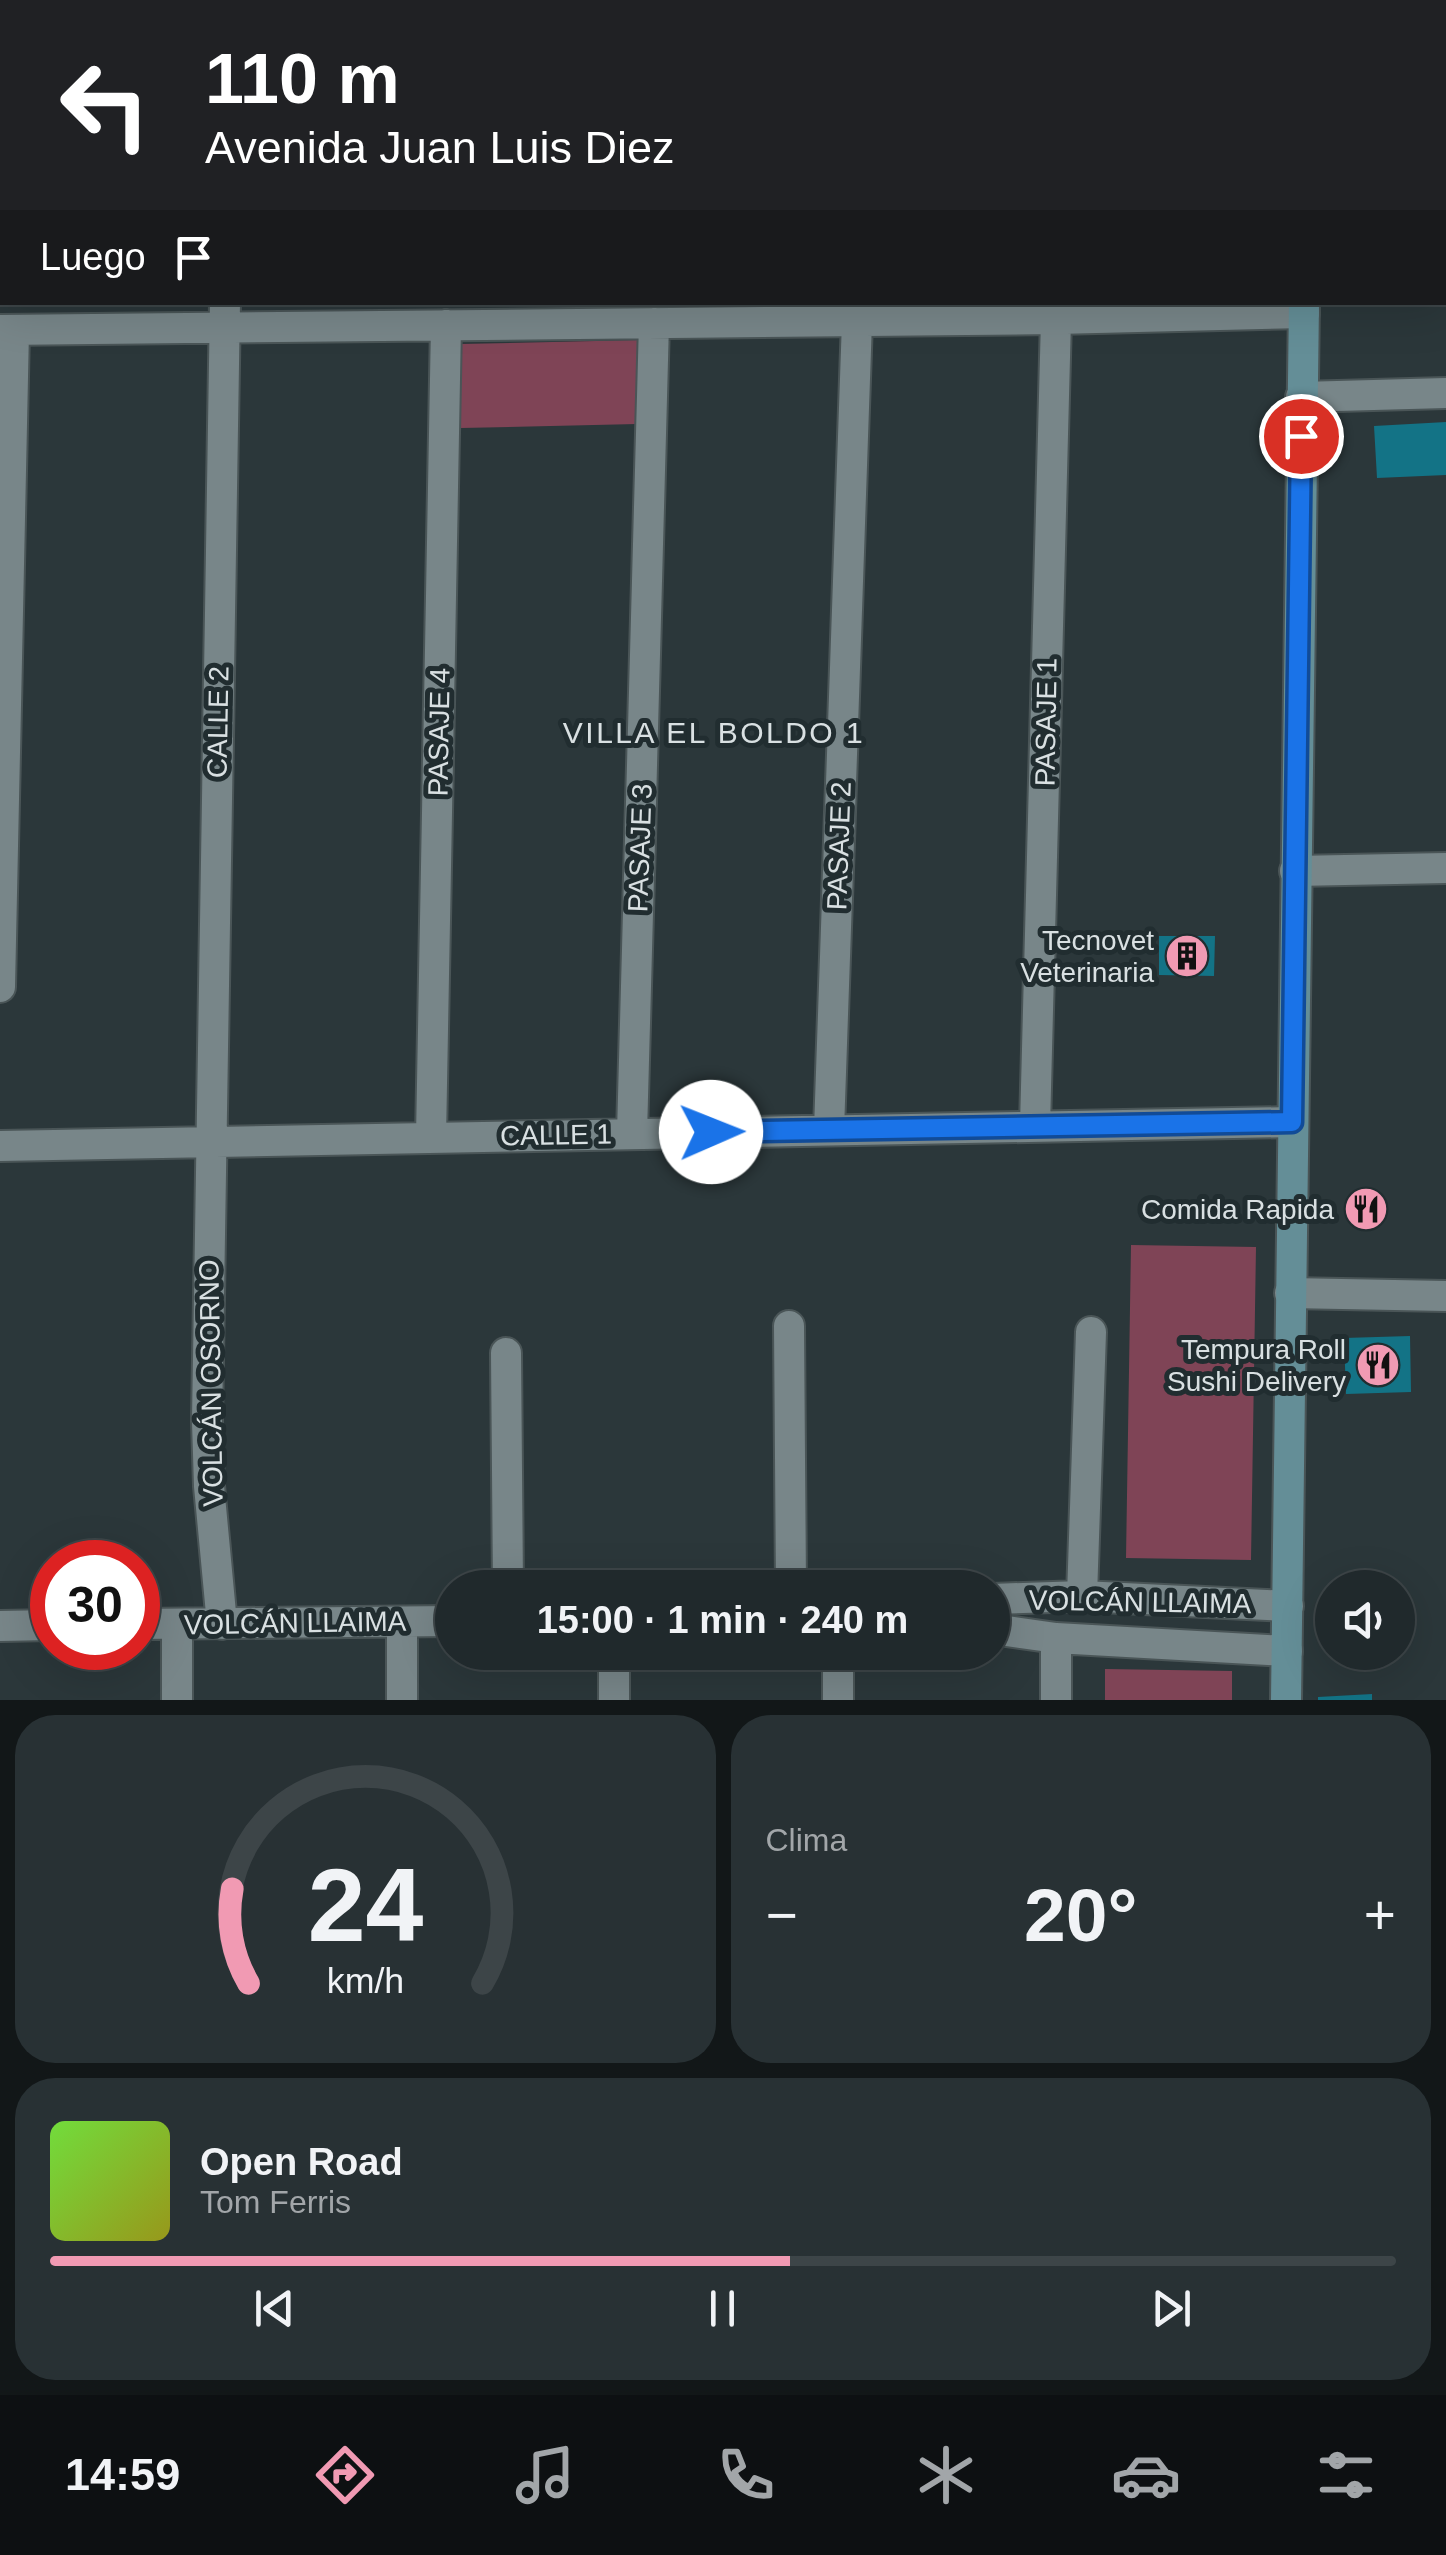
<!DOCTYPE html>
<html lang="es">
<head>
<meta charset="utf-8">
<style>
	body { margin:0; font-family:Helvetica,sans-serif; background:#283134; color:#f1f3f6; height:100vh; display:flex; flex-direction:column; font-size:38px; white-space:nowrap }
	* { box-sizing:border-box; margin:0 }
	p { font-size:32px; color:#a2a6a9 }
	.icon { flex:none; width:55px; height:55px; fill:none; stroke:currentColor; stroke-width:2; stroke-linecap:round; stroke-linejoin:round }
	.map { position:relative; height:1700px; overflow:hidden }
	.sheet { display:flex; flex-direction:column; gap:15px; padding:15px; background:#121718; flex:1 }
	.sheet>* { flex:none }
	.top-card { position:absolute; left:0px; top:0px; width:1448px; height:305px; box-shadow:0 10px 40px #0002,0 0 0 2px #3d4548; background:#202124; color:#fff; overflow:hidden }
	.fabs { position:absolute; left:1315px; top:1570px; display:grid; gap:20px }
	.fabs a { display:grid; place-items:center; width:100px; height:100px; border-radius:50%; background:#20292c; box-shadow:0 10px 40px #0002,0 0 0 2px #3d4548; font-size:50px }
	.speed { position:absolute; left:30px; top:1540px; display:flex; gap:20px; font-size:50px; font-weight:700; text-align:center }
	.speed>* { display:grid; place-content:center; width:130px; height:130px; border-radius:50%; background:#20292c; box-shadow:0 10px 40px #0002,0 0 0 2px #3d4548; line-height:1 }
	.speed .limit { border:15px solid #d22; background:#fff; color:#111 }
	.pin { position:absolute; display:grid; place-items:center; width:85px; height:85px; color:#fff; margin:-42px; border:5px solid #fff; border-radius:50%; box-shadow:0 2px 10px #0007 }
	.me { position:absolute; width:110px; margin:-55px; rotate:89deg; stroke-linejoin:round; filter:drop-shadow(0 0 8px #0008) }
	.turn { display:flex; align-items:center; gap:35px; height:210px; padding:0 40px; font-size:45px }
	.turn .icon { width:130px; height:130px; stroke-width:2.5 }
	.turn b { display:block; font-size:70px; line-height:85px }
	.then { display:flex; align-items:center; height:95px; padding:0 40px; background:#0003; gap:20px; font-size:38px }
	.big { font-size:75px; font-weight:800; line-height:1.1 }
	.sheet .widget { flex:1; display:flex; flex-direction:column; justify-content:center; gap:15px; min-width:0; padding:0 35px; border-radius:40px; background:#283134 }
	.sheet .dial { align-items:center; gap:0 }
	.dial svg { height:260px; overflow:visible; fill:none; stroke:#3d4548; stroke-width:7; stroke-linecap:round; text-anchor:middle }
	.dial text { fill:#f1f3f6; stroke:none }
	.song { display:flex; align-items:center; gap:30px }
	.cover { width:120px; height:120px; border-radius:15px; background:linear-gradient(135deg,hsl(100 70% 55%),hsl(60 70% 35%)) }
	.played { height:10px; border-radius:5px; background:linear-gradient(90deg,#f19ab3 55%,#3d4548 55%) }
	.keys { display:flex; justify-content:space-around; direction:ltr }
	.heat { display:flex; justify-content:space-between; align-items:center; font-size:55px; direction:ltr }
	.sheet .tiles { flex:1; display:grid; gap:15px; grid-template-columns:1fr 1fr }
	.widget:last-child { grid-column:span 2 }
	.trip { position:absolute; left:435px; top:1570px; width:575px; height:100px; border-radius:50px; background:#20292c; box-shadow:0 10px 40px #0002,0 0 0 2px #3d4548; font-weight:800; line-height:100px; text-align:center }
	.dock { display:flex; height:160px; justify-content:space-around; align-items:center; background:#0d1012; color:#a2a6a9 }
	.dock .icon { width:70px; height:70px }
	.dock .active { color:#f19ab3 }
	.dock b { font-size:45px; color:#f1f3f6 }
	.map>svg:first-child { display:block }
	.built { fill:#2e4247 }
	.green { fill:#7f4456 }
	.building { fill:#137386 }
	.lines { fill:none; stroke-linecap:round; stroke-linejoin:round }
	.lane-casing { stroke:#4a5557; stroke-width:21 }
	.street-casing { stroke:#4a5557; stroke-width:34 }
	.secondary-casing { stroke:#4a5557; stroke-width:34 }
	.lane { stroke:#788689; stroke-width:18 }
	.street { stroke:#788689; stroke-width:30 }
	.secondary { stroke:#648e97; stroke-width:30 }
	.route-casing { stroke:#114b97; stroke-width:25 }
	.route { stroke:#1a73e8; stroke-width:18 }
	.labels { text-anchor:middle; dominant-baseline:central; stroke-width:10; stroke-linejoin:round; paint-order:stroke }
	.street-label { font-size:28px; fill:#d9e0e2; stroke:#212d30 }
	.poi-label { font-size:28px; fill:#d9e0e2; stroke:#212d30; text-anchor:end }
	.neighbourhood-label { font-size:30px; letter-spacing:2.5px; fill:#d9e0e2; stroke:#212d30 }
</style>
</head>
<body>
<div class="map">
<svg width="1446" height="1700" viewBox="0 0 1446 1700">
	<rect width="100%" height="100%" fill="#2b373a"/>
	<path class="built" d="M316,0H1263V2Z
		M1369,0H1446V288L1445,2Z"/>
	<path class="green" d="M640,340L637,424L461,428L460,344Z
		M1131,1245L1256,1247L1251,1560L1126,1558Z
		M1105,1669L1232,1671V1700H1105Z"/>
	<path class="building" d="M1446,422V475L1377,478L1374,426Z
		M1159,936H1215L1214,976L1159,975Z
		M1410,1336L1411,1392L1346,1394L1344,1338Z
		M1372,1694V1700H1318V1697Z"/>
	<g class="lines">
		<g class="lane-casing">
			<path id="lane" d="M125,0V2
				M1083,0L1087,2
				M1202,2L1204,0
				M0,129H2"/>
		</g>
		<g class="street-casing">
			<path id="street" d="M0,330L1056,319L1304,313
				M1301,397L1446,393
				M1295,871L1446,868
				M0,987L14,330
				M1035,1126L1056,319
				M829,1130L857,321
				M632,1134L654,323
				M431,1138L446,325
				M0,1146L1292,1122
				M1290,1293L1446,1296
				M789,1326L791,1588
				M506,1353L508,1588
				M1082,1596L1091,1332
				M992,1599L1082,1596L1288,1606
				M402,1622V1700
				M138,1624L452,1621
				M177,1624V1700
				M222,1624L209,1486L207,1421L225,302
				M0,1626L52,1625
				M992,1629L1056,1638L1287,1651
				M1056,1638V1700
				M614,1652V1700
				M838,1652V1700"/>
		</g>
		<g class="secondary-casing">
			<path id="secondary" d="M1295,0L1296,2
				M1318,2V0
				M1286,1700L1304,302"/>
		</g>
		<use href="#lane" class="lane"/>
		<use href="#street" class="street"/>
		<use href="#secondary" class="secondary"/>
	</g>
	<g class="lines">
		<g class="route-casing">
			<path id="route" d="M711,1132L1292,1122L1301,436"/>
		</g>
		<use href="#route" class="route"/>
	</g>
	<defs>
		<g id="building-disc" transform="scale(2.25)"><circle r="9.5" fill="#f19ab3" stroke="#212d30"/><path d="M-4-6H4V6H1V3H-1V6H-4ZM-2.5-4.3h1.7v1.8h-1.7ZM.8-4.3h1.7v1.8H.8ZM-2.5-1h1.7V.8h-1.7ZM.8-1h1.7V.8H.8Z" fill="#111"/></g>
		<g id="restaurant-disc" transform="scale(2.25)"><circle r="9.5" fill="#f19ab3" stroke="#212d30"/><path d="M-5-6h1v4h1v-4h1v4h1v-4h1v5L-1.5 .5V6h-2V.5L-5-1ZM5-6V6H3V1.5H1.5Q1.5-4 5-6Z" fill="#111"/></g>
	</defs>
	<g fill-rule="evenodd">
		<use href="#building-disc" x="1187" y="956"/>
		<use href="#restaurant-disc" x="1366" y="1209"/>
		<use href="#restaurant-disc" x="1378" y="1365"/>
	</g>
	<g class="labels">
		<g class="street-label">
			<text transform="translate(218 722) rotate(-89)">CALLE 2</text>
			<text transform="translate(1046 722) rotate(-89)">PASAJE 1</text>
			<text transform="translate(439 732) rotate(-89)">PASAJE 4</text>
			<text transform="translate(839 846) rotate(-88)">PASAJE 2</text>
			<text transform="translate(640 848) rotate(-88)">PASAJE 3</text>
			<text transform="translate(556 1135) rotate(-1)">CALLE 1</text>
			<text transform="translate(211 1383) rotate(-91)">VOLCÁN OSORNO</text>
			<text transform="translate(1140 1602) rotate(1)">VOLCÁN LLAIMA</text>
			<text transform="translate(295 1623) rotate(-1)">VOLCÁN LLAIMA</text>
		</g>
		<g class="poi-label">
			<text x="1154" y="940">Tecnovet<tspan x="1154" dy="32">Veterinaria</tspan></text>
			<text x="1334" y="1209">Comida Rapida</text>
			<text x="1346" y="1349">Tempura Roll<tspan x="1346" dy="32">Sushi Delivery</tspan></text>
		</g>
		<g class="neighbourhood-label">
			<text x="714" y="732">VILLA EL BOLDO 1</text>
		</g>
	</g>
</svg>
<div class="fabs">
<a><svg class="icon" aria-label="sound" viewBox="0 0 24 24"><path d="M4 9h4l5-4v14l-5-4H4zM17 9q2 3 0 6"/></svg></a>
</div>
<div class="speed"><div class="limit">30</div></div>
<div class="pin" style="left:1301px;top:436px;background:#d93025"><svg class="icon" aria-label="arrive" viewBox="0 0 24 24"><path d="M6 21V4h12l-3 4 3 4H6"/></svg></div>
<svg class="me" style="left:711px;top:1132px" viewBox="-20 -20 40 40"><circle r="19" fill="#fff"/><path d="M0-13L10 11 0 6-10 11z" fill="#1a73e8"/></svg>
<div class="trip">15:00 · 1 min · 240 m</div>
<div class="top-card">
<div class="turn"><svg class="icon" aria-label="left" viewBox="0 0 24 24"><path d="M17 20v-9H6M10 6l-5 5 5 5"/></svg><div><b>110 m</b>Avenida Juan Luis Diez</div></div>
<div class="then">Luego<svg class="icon" aria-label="arrive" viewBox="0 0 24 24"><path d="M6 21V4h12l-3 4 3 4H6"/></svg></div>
</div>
</div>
<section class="sheet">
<div class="tiles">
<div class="widget dial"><svg viewBox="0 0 100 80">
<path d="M14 69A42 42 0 1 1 86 69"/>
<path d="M14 69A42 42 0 0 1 9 40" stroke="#f19ab3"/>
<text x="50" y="56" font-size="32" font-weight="700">24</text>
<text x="50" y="72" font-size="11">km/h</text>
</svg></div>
<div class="widget"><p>Clima</p>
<div class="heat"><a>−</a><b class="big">20°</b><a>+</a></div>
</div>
<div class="widget">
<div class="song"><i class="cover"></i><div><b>Open Road</b><p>Tom Ferris</p></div></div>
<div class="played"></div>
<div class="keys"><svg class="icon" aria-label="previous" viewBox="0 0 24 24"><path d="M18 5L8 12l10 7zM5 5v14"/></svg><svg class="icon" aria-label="pause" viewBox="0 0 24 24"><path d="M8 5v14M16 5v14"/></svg><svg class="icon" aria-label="next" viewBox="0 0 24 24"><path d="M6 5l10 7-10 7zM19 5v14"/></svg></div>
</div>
</div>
</section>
<nav class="dock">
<b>14:59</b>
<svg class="icon active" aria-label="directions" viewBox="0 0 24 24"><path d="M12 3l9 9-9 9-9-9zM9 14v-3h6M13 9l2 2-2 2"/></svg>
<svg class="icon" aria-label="music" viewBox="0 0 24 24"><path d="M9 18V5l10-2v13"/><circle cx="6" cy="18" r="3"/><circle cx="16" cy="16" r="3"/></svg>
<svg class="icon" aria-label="phone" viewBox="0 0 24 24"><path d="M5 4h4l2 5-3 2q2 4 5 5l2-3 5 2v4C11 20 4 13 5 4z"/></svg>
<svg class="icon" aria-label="climate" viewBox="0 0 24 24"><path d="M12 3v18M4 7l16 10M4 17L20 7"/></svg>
<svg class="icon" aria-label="car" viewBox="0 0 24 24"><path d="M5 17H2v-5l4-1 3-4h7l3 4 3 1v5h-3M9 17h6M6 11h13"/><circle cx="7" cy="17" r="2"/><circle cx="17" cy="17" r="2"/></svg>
<svg class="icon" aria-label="filters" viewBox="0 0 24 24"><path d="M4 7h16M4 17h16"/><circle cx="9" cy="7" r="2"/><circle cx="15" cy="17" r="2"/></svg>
</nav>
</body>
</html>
